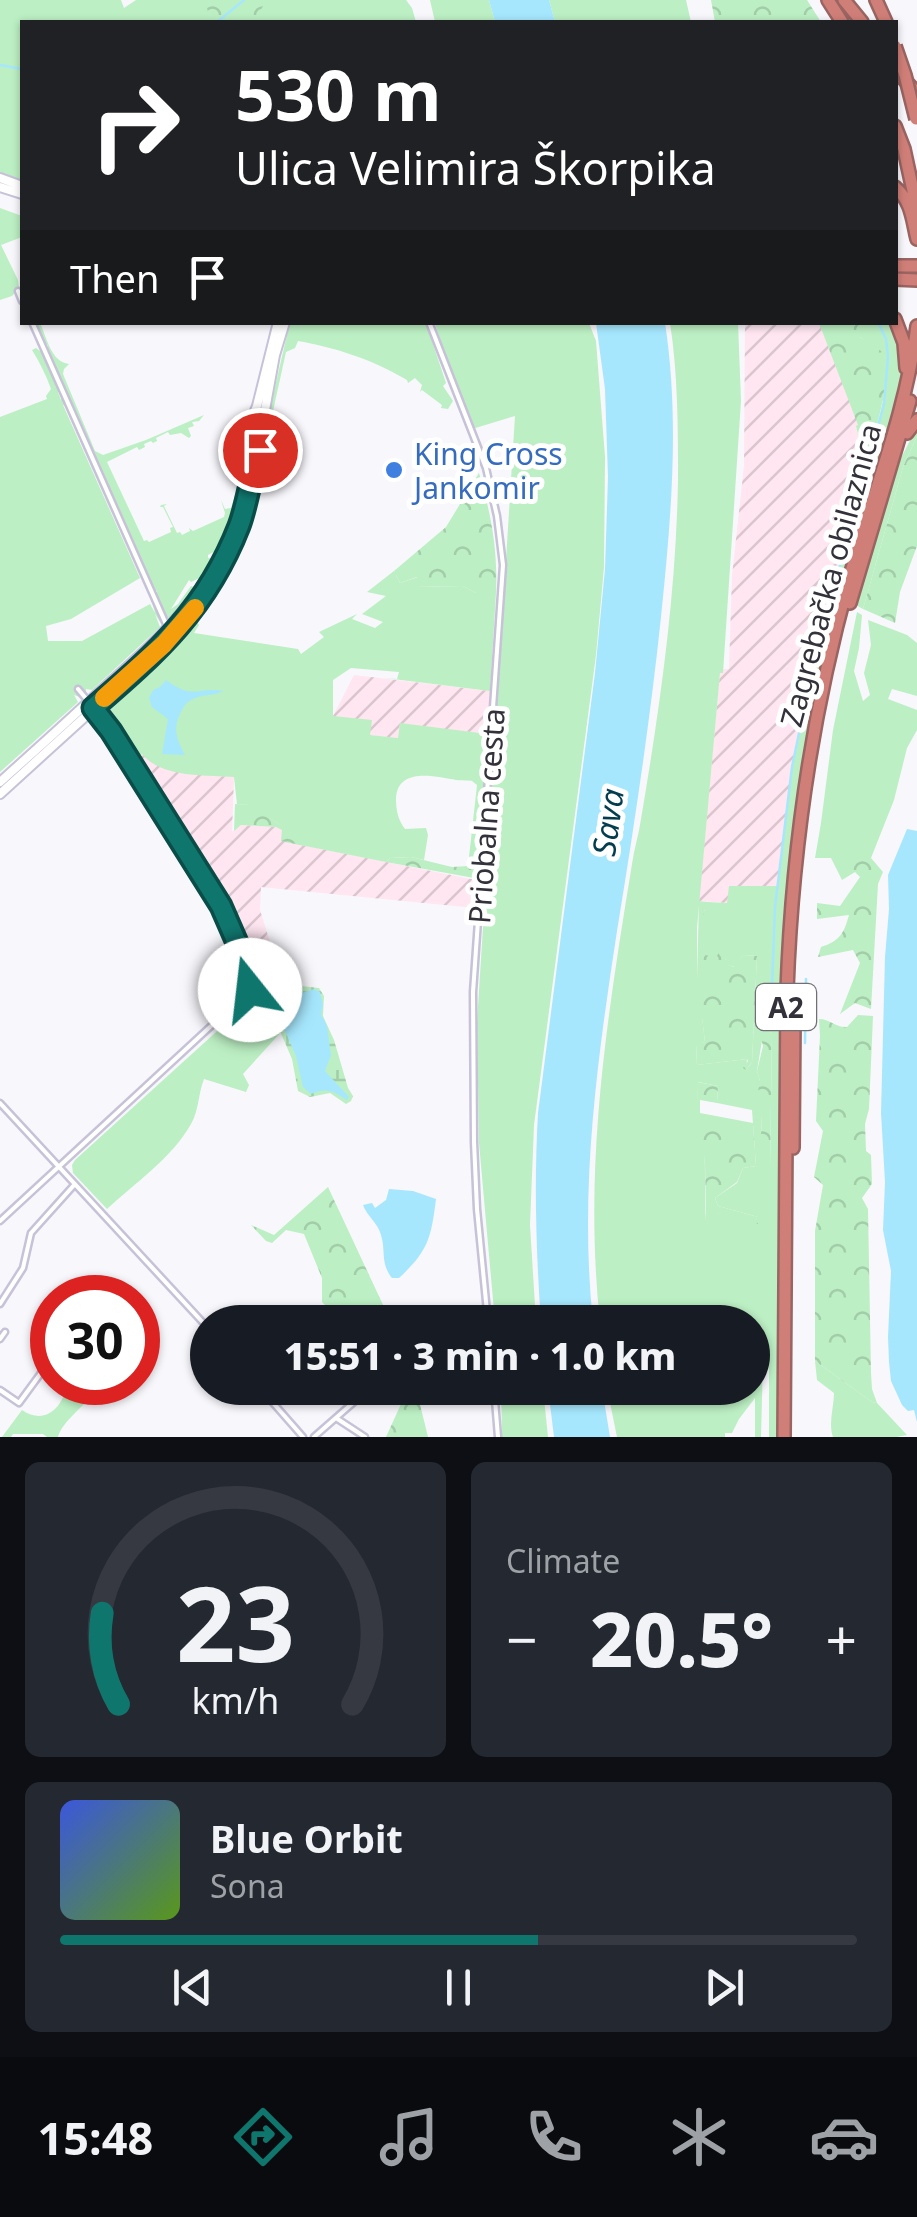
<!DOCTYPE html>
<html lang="en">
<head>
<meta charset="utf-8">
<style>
	body { margin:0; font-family:"Noto Sans",sans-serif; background:#242831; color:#f1f3f6; height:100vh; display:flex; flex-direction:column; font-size:38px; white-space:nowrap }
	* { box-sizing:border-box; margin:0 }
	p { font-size:32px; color:#9ea1a6 }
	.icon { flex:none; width:55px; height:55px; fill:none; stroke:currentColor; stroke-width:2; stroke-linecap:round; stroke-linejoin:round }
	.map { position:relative; height:1437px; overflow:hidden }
	.sheet { display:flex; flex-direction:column; gap:25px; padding:25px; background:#0d0f14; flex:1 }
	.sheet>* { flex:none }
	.top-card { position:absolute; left:20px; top:20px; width:878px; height:305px; border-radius:0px; box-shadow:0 2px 8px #0004; background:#202124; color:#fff; overflow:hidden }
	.speed { position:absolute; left:30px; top:1275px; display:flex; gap:20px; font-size:50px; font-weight:700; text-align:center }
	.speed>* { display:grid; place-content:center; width:130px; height:130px; border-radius:50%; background:#171b24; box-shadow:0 2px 8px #0004; line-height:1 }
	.speed .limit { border:15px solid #d22; background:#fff; color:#111 }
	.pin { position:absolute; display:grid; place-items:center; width:85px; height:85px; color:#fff; margin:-42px; border:5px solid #fff; border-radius:50%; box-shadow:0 2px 10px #0007 }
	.me { position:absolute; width:110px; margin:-55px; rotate:344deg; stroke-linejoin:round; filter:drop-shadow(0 0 8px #0008) }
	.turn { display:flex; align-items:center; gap:35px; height:210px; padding:0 50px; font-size:45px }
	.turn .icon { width:130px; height:130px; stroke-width:2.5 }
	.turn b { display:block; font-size:70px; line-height:85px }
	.then { display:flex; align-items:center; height:95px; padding:0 50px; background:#0003; gap:20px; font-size:38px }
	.big { font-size:75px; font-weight:800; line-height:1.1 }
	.sheet .widget { flex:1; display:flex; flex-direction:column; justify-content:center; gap:15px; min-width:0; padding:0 35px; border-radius:15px; background:#242831 }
	.sheet .dial { align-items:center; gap:0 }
	.dial svg { height:260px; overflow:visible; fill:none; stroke:#363941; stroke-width:7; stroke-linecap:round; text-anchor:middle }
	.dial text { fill:#f1f3f6; stroke:none }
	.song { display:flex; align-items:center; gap:30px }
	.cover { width:120px; height:120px; border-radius:15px; background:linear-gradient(135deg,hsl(230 70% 55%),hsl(90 70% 35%)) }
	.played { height:10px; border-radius:5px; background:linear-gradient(90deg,#0f766e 60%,#363941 60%) }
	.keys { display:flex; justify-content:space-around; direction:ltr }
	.heat { display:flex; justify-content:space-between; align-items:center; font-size:55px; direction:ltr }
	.sheet .tiles { flex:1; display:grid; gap:25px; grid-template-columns:1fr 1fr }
	.widget:last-child { grid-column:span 2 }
	.trip { position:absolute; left:190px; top:1305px; width:580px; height:100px; border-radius:50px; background:#171b24; box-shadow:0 2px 8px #0004; font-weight:800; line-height:100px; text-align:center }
	.menu { display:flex; height:160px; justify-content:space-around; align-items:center; background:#090b0e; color:#9ea1a6 }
	.menu .icon { width:70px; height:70px }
	.menu .on { color:#0f766e }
	.menu b { font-size:45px; color:#f1f3f6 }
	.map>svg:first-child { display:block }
	.industrial { fill:url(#industrial-furrows) }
	.green { fill:#bcefc3; fill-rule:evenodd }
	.forest { fill:url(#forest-crowns) }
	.wetland { fill:url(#wetland-marsh) }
	.water { fill:#a6e7fe }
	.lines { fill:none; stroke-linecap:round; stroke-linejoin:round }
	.stream { stroke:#a6e7fe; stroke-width:2.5 }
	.minor-casing { stroke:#c7c2d8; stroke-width:9 }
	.secondary-casing { stroke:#c7c2d8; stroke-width:12 }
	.motorway-casing { stroke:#996462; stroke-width:16 }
	.minor { stroke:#fff; stroke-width:4 }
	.secondary { stroke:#fff; stroke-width:8 }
	.motorway { stroke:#d07f78; stroke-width:11 }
	.motorway-bridge-casing { stroke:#996462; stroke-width:16; stroke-linecap:butt }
	.motorway-bridge { stroke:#d07f78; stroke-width:11 }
	.route-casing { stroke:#0a4d48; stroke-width:25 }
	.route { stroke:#0f766e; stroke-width:18 }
	.slow { stroke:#f59e0b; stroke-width:18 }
	.shop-dot { fill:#3f7fe0; stroke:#fff; stroke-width:4 }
	.labels { text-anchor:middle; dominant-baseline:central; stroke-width:10; stroke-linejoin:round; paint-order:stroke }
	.shield { fill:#fff; stroke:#706f75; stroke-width:2.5 }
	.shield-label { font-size:28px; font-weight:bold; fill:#33313a }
	.shop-label { font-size:30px; fill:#366cbe; stroke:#fff; text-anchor:start }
	.street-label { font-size:30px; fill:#33313a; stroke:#fff }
	.water-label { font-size:32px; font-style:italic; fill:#043e4e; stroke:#fff }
</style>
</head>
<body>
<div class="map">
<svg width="917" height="1437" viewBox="0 0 917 1437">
	<defs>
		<pattern id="industrial-furrows" width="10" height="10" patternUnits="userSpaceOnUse" patternTransform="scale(2.5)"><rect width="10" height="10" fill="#ffe6f1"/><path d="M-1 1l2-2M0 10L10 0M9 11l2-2" fill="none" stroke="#dbc6cf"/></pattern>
		<pattern id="forest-crowns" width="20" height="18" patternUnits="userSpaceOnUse" patternTransform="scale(2.5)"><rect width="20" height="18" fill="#bcefc3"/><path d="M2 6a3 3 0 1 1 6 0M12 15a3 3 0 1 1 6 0" fill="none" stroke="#a2cda8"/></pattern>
		<pattern id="wetland-marsh" width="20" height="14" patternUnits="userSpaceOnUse" patternTransform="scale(2.5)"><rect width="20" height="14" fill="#bcefc3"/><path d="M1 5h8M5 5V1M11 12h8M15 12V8" fill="none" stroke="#a2cda8"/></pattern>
	</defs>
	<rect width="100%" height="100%" fill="#f8f7fc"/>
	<path class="industrial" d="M745,323H819L859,425L856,427L863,454L870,456L819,640L792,771L777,887L730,886L727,903L699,901L720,672L723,673V669H729L732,576L744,466Z
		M354,675L490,691L488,734L400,724L398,738L370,735L333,716Z
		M142,754L194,774L234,777L232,832L241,825L276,827L282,830V841L476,880L475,908L261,887L260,910L274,955L262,957L258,948L240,952L213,888L135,760Z"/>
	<path class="green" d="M0,0H121L124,8L136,0H219L233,10L242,0H406L412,8L416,22H22V183L0,175Z
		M430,0H489L495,22H435Z
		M549,0H686L691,22H555Z
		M0,208L22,216V237L1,245L18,280L19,288L12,296L0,300Z
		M290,322L426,323L446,383L443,386L453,401L448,409L441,408L442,405L422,390L420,392L422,385L415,378L408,383L407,380C369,358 336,348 298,341L295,348L286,352L273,411L274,422L269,413Z
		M35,323H40C47,338 51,362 69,364L64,369L63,374L95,451L103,455L146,440L204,415L199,421L192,422L194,426L188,428L191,436L189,438L181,433L170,435L168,432L156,438L157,441L153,443L151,441L144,444L145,447L139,450L137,447L107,462L144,541L147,540L149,542L171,532L170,528L173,527L163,507H160L161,505L167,504L164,506L177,533L180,532L182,535L190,531L189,528L193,531L224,517L225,513L221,500L225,509L231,508L236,492L238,493L219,549L208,555V558L214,559L204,576L191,582L189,580L171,609L178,604L191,586L196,588L171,618L164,617L154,593L157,592L156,590L153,591L98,465L152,583L72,402L90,448L46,348L48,347L47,344L45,345Z
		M435,323H589L596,341L605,457L604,567L596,655L534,1125L530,1225L536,1322H495L479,1143L477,1023L515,416L472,429L442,347Z
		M670,323H738L741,401L723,673H720L697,928V1018L702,1017L705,1042L696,1045L697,1065L747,1059L746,1070L752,1062L757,956L743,955L735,967L727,965L725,958L704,955V911L707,908V902L727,903L729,886H777L792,771L819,640L876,433L885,391L875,349L859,336L864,328L857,323H895L904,359L902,381L893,417L827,643L804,752L788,876L782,973L779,1437H769V1359L763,1360L761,1437H755V1398L739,1419L732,1433H725V1437H617L607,1388H752V1322H600C583,1165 607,1018 632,864C634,849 639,834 641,819C660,707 676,595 678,481C678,429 678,374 670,323ZM764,1028L772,1034L770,1169L761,1134L762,1116L760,1081L757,1071ZM698,1082L718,1086L717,1103L752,1110L756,1166L743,1168L737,1183L715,1198L718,1206L758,1217L718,1213L706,1221C704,1196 706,1172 704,1147C702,1125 696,1104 698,1082Z
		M36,348L40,351L42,350L60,392H58L61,400V394L66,406L63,405L140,578L71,619L46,626L48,641H82L150,604L155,613L150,594L162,625L155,614L160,627L92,690L86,689V692L81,688L77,692L80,697L74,695L78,702L0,772V417L47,399L46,396L51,389C46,375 40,363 32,350Z
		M917,427V436L903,467L863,609L856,605L901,458Z
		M394,571L400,583L418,577L416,587L463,586L476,593H496L490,691L385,678L397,679L399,672L351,668L333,680V716L372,720L370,735L398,738L400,723L488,734L485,782L483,778L480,782C473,780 465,781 456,780C435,776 397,767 396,799C396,810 398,820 405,829L426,828L428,835L424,860L411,857L390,858L386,862L285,842V828L250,805L237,804L234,777C205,775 162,778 142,754L135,760L105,713L110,704L171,651L196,620L199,625L194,633L298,649L301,654L324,637L319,632L357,614L352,619L375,628L383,622L362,614L386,596L367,592Z
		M857,612L862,615L859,648L854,671L863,701L870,695L864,673L871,645L868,620L907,635L917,643V696L892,689L888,699L917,710V730L907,748L894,800L871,858H815L821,823L833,730Z
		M263,997L270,1001L274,1017L282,1031L243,1074L249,1085L246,1092L204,1079C198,1094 199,1110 191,1124C172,1158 135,1183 107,1209L73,1173L72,1165L75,1160L247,1004Z
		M815,1361L872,1402L877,1403L907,1435L896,1437H833C828,1423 834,1407 834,1393L817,1380Z
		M67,1383H89L86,1387L96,1391C84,1407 63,1420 58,1437H47L43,1434H13L11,1437H2L22,1410C45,1426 64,1407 67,1383Z
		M501,1388H543L548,1437H502Z"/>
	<path class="forest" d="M205,0H242L234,10L235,14L260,0H267L253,22H208L210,20Z
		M711,0H807L821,22H715Z
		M819,323H857L865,328L860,337L887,355L885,391L870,456L863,455L856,426L858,425Z
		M917,436V546L900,592L895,623L863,609L903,467Z
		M479,473C491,513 498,551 496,593H476L463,586L415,587L417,577L400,583L394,571L446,527Z
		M481,778H483L485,782L478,874L474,878L386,862L390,858L411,857L452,867L468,866L477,785L472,781L473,780L480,781Z
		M235,804L256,805C272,822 287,830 310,836L306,846L281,841L282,830L276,827L241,825L234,831Z
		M831,858H871L883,872L878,884L871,1009L855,1003L840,1014L860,963L853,950L818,957L821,947C840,941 844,933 849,915L817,919V903L840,906L860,877L855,872L842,880Z
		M699,901L707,902V908L704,911V955L717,956L723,944L729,945L725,958L728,965L734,967L743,955L757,956L752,1062L746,1070L743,1068L748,1061L747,1059L697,1065L696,1044L705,1042L702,1018H696Z
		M858,1015L873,1016L869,1109L865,1124L866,1151L871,1155L872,1184L862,1198L868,1209L871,1373L872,1389L877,1403L872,1402L815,1361V1231L823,1185L814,1177L823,1131L816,1121L820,1036L819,1019C830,1019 836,1028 847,1027Z
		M765,1028L772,1034L770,1170L763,1169L761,1134L762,1116L758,1115L757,1097L760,1081L757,1071L763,1046L760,1034Z
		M697,1082L718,1086L717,1103L700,1100V1113L753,1123L756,1166L743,1168L737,1182L715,1198L718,1206L758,1217V1224L718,1213L712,1221H706L705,1162L698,1112Z
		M328,1187L391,1322H341L322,1302V1278L304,1234L286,1230L272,1243L266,1241L251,1225L274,1235Z
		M384,1388H416L428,1437H386L406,1393Z"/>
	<path class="wetland" d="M301,986L319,988L324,996L323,1016L334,1040L348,1088L353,1096L351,1101L346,1104L330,1093L310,1097L298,1091L292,1059L274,1017L270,1001L263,997L264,994Z"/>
	<path class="water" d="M489,0H549L555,22H495Z
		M596,323H665C680,421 671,519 661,617C650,722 634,827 617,931C597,1061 579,1191 593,1322H541C536,1252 534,1183 538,1113L595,673L605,569L608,477L605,389Z
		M166,680C194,701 197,686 224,691C213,696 203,694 193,699C187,702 185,704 182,710C172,728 176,738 185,755L162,754L168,719L152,707L149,698L153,690L160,687Z
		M907,829L917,831V1422L914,1410L908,1411L902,1405L891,1381L889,1362L888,1337L891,1271L883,1230L885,1182L881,1113L885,957L889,909L888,875Z
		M314,989L320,992L323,1005L321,1014L327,1026L331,1055L325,1071L349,1097L347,1100C333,1091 327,1087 311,1094L303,1087L296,1056L277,1013L276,1001Z
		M389,1189L413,1191L436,1199C431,1239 428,1251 399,1278H392C380,1263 386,1251 381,1235C378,1223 367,1216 363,1205L372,1203L375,1208L386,1200Z
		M548,1388H602L610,1437H554Z"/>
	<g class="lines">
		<path class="stream" d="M217,22L244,0
			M0,65L22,69
			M771,1013L775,907L792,767L815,656L884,404L888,357L886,339L878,322
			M805,1043L806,979"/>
		<g class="minor-casing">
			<path id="minor" d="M18,291L22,301
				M32,322L166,624
				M429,322L486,468L497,516L503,565L473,992L474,1142L477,1209L488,1322
				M0,1103L208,1328
				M0,1221L250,990C240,922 195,860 158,804C132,765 109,725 78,689
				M0,1304L23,1268L31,1233L75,1184
				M0,1339L5,1332
				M260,1388L303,1437
				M494,1388L498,1437
				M0,1390L19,1403L52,1358
				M336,1418L365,1437
				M314,1437L370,1388"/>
		</g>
		<g class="secondary-casing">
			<path id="secondary" d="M0,178L22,186
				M0,187L22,194
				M263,421L275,355L285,322
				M260,450C239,451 232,429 251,420L257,406L278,322
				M0,782C28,757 57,731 85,705C151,644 211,600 238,509C244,490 250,470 248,449
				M0,794L164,645L190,616L217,575L230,547L243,515L260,450L267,447L271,437L267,424L258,419L251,420"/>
		</g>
		<g class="motorway-casing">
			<path id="motorway" d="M828,0L842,22
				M844,0L862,22
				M876,0L886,22
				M895,70L917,93
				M895,126L904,149L917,209
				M895,187C912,202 912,218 917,239
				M895,266H917
				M895,279L917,280
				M895,319L904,343L906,368
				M907,433L917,420
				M850,603L910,401
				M793,1148L794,1022
				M784,1437L787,990C792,851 811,717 848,583C871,498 906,414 917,326"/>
		</g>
		<use href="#minor" class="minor"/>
		<use href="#secondary" class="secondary"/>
		<use href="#motorway" class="motorway"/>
		<g class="motorway-bridge-casing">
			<path id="motorway-bridge" d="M895,46L905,75L916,119"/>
		</g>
		<use href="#motorway-bridge" class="motorway-bridge"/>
	</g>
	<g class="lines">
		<g class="route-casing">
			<path id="route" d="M250,990L238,945L221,906L111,731L93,708C158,652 207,608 239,526C248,502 250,475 260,450"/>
		</g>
		<use href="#route" class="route"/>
		<path class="slow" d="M104,698L164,644L195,608"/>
	</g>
	<circle class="shop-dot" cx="394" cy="470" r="10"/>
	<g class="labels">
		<rect class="shield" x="756" y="984" width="60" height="46" rx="8"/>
		<g class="shield-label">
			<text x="786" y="1007">A2</text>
		</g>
		<g class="shop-label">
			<text x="414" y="453">King Cross<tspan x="414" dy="34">Jankomir</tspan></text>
		</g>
		<g class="street-label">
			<text transform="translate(830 575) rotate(-75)">Zagrebačka obilaznica</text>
			<text transform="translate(486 816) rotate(-86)">Priobalna cesta</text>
		</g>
		<g class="water-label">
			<text transform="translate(607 822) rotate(-82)">Sava</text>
		</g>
	</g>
</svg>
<div class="speed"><div class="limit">30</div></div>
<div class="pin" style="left:260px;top:450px;background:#d93025"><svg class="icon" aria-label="arrive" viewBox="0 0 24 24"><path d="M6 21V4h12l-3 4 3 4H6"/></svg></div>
<svg class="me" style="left:250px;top:990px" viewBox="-20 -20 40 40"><circle r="19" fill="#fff"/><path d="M0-13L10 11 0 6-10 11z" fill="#0f766e"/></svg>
<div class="trip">15:51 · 3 min · 1.0 km</div>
<div class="top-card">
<div class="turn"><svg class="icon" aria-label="right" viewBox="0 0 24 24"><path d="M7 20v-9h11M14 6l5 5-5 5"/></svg><div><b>530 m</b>Ulica Velimira Škorpika</div></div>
<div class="then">Then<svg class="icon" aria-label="arrive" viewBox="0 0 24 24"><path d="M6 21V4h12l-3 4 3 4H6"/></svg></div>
</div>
</div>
<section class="sheet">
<div class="tiles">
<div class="widget dial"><svg viewBox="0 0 100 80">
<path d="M14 69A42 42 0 1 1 86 69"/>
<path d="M14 69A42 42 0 0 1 9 41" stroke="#0f766e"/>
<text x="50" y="56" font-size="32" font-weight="700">23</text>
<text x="50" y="72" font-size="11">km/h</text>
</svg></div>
<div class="widget"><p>Climate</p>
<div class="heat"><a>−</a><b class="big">20.5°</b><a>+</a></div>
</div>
<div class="widget">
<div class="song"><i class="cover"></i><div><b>Blue Orbit</b><p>Sona</p></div></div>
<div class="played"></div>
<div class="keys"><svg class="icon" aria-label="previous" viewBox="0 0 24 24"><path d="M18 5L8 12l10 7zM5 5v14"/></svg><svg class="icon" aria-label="pause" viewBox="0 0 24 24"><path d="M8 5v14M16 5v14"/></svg><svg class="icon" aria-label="next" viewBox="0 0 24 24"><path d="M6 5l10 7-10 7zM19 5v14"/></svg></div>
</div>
</div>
</section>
<nav class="menu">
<b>15:48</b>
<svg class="icon on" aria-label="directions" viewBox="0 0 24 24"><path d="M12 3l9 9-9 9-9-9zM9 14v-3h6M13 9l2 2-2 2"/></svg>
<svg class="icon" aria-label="music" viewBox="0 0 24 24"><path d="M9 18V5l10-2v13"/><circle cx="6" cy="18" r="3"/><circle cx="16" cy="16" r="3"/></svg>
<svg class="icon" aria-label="phone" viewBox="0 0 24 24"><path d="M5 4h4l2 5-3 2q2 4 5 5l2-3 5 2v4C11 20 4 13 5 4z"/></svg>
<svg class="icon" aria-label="climate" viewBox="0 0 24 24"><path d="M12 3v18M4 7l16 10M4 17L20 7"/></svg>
<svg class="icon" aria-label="car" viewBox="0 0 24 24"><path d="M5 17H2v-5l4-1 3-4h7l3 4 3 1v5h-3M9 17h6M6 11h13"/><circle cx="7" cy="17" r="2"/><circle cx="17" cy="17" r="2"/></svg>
</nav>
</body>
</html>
